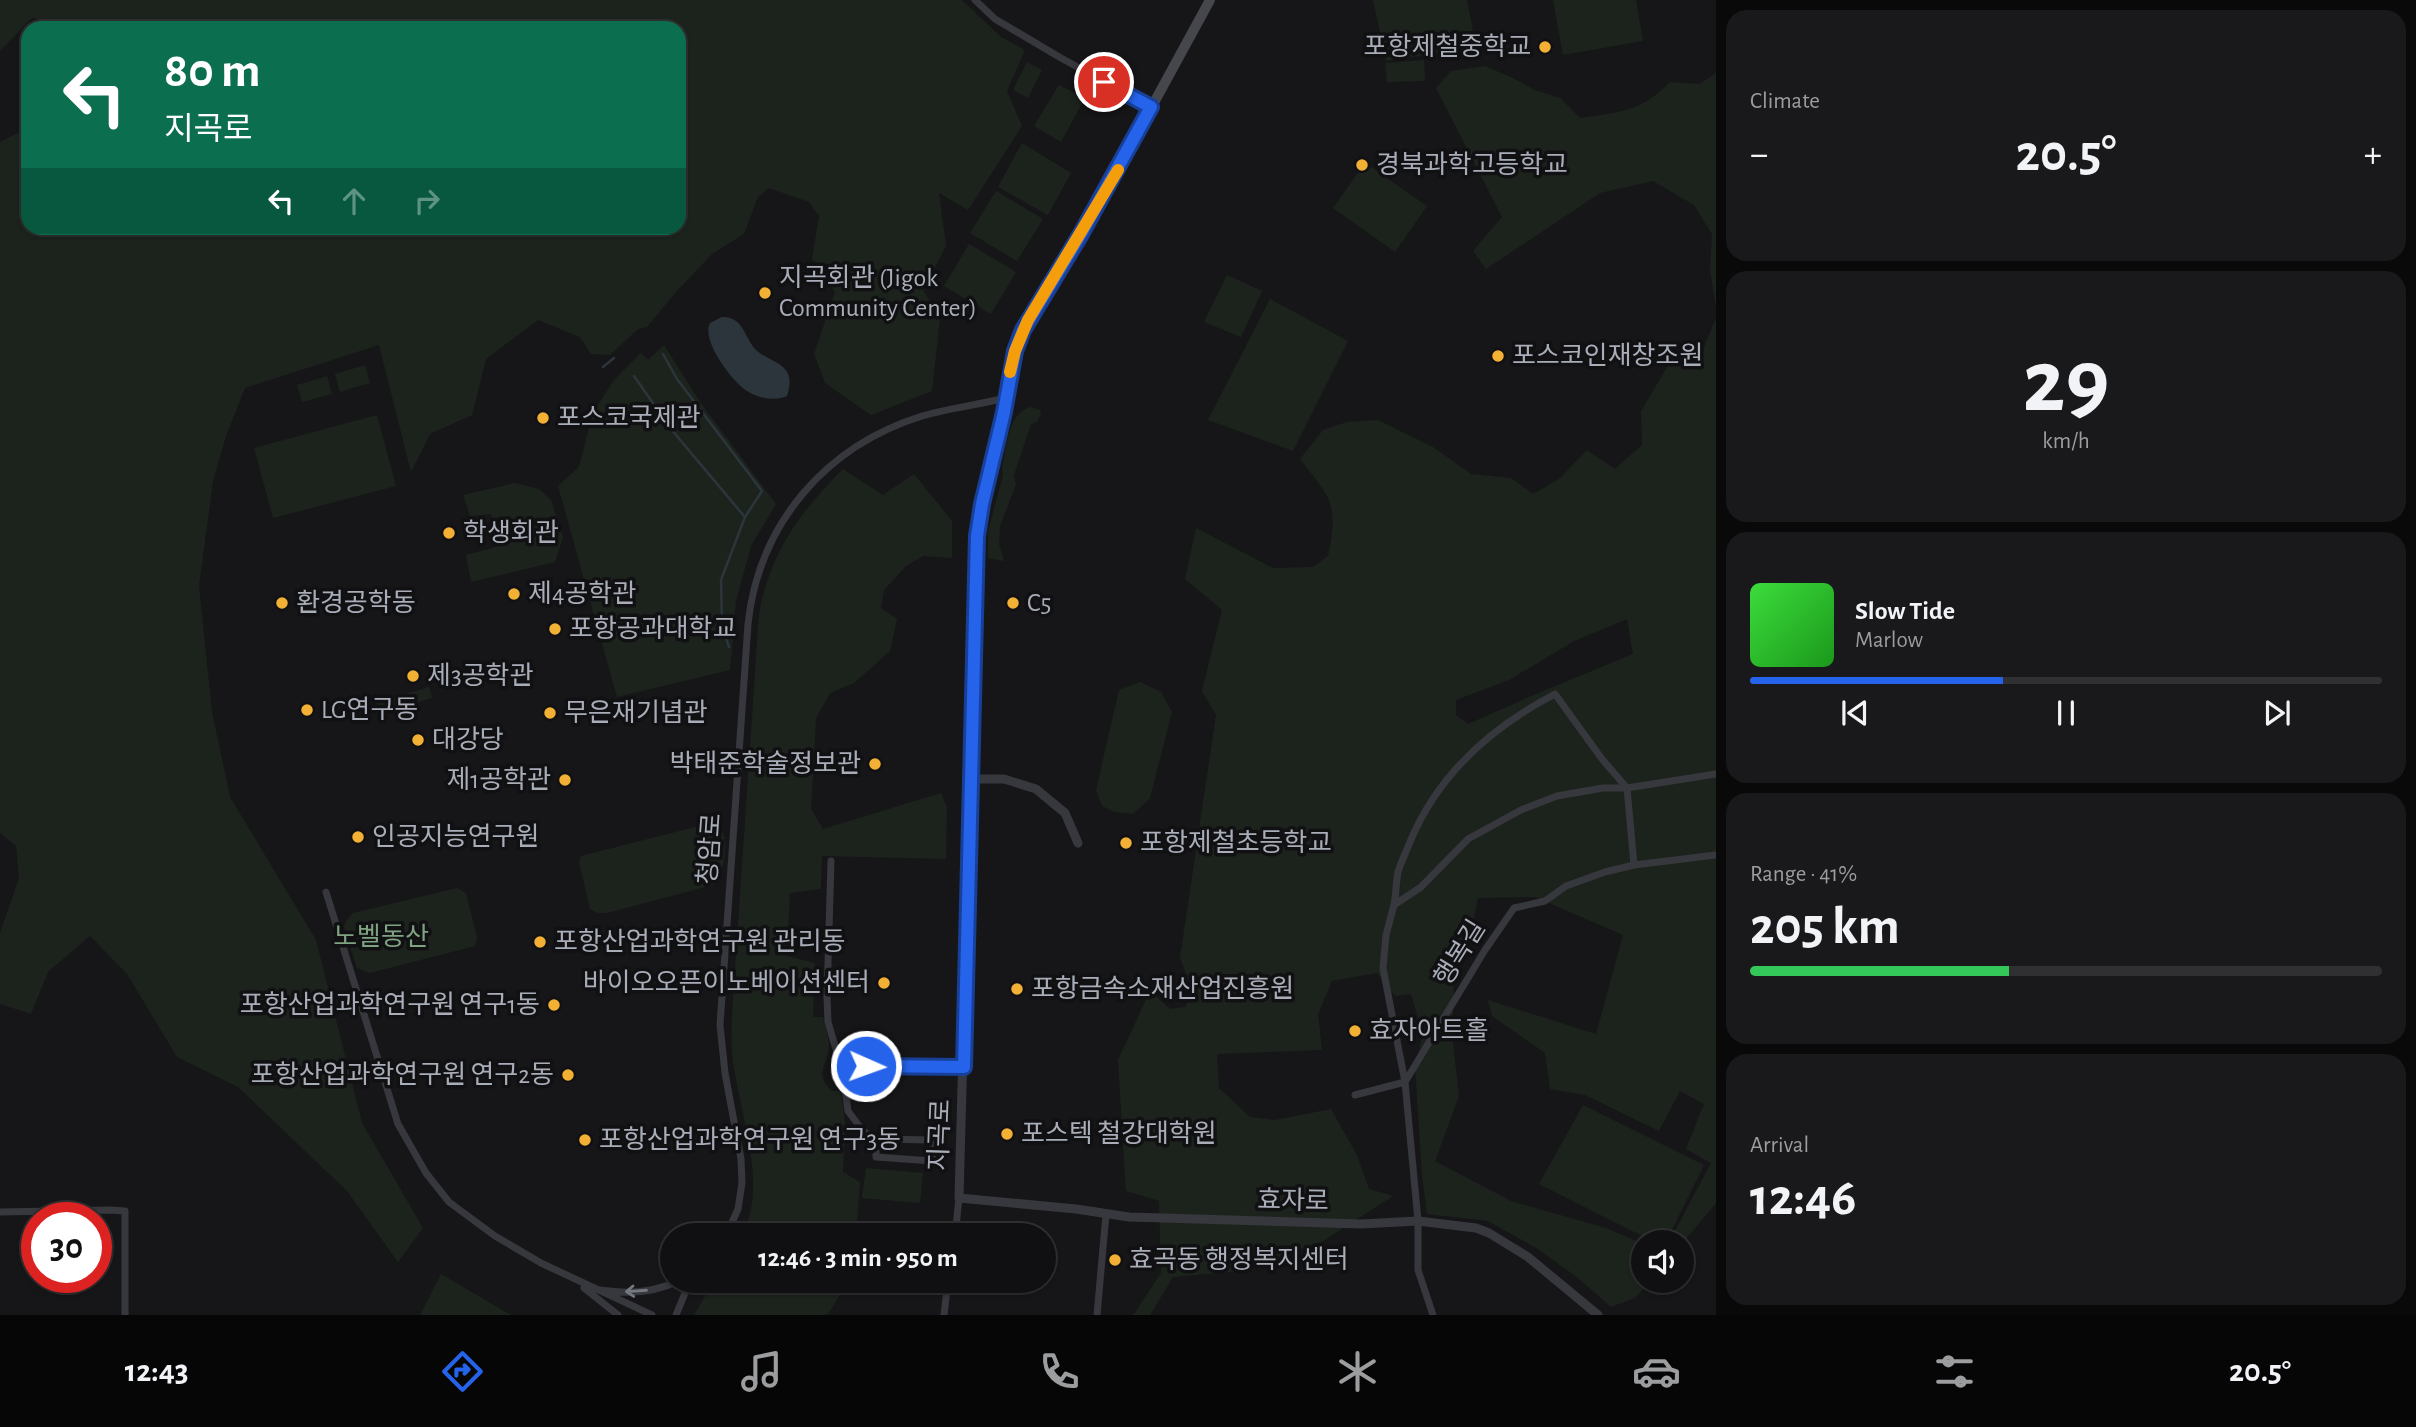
<!DOCTYPE html>
<html lang="en">
<head>
<meta charset="utf-8">
<style>
	body { margin:0; font-family:"Alegreya Sans","Noto Sans KR",sans-serif; background:#19191b; color:#f1f3f6; height:100vh; display:flex; flex-direction:column; font-size:26px; white-space:nowrap }
	* { box-sizing:border-box; margin:0 }
	p { font-size:23px; color:#9c9d9f }
	.icon { flex:none; width:38px; height:38px; fill:none; stroke:currentColor; stroke-width:2; stroke-linecap:round; stroke-linejoin:round }
	.map { position:relative; flex:1; overflow:hidden }
	.sheet { display:flex; flex-direction:column; gap:10px; padding:10px; background:#09090a; width:700px }
	.sheet>* { flex:none }
	.top-card { position:absolute; left:21px; top:21px; width:665px; height:214px; border-radius:21px; box-shadow:0 2px 5px #0004,0 0 0 2px #303032; background:#0b6e4f; color:#fff; overflow:hidden }
	.controls { position:absolute; left:1631px; top:1230px; display:grid; gap:14px }
	.controls a { display:grid; place-items:center; width:63px; height:63px; border-radius:50%; background:#101012; box-shadow:0 2px 5px #0004,0 0 0 2px #303032; font-size:35px }
	.speed { position:absolute; left:21px; top:1202px; display:flex; gap:14px; font-size:35px; font-weight:700; text-align:center }
	.speed>* { display:grid; place-content:center; width:91px; height:91px; border-radius:50%; background:#101012; box-shadow:0 2px 5px #0004,0 0 0 2px #303032; line-height:1 }
	.speed .limit { border:10px solid #d22; background:#fff; color:#111 }
	.pin { position:absolute; display:grid; place-items:center; width:60px; height:60px; color:#fff; margin:-30px; border:4px solid #fff; border-radius:50%; box-shadow:0 2px 7px #0007 }
	.me { position:absolute; width:77px; margin:-38px; rotate:92deg; stroke-linejoin:round; filter:drop-shadow(0 0 5px #0008) }
	.turn { display:flex; align-items:center; gap:24px; height:147px; padding:0 28px; font-size:32px }
	.turn .icon { width:91px; height:91px; stroke-width:2.5 }
	.turn b { display:block; font-size:49px; line-height:60px }
	.lanes { display:flex; align-items:center; height:66px; padding:0 28px; background:#0003; justify-content:center; gap:35px; direction:ltr }
	.lanes .off { opacity:.35 }
	.big { font-size:52px; font-weight:700; line-height:1.1 }
	.sheet .widget { flex:1; display:flex; flex-direction:column; justify-content:center; gap:10px; min-width:0; padding:0 24px; border-radius:21px; background:#19191b }
	.sheet .dial { align-items:center; gap:0 }
	.dial b { font-size:91px; line-height:1 }
	.song { display:flex; align-items:center; gap:21px }
	.cover { width:84px; height:84px; border-radius:10px; background:linear-gradient(135deg,hsl(120 70% 55%),hsl(120 70% 35%)) }
	.played { height:7px; border-radius:4px; background:linear-gradient(90deg,#2563eb 40%,#303032 40%) }
	.keys { display:flex; justify-content:space-around; direction:ltr }
	.heat { display:flex; justify-content:space-between; align-items:center; font-size:38px; direction:ltr }
	.charge { height:10px; border-radius:5px; background:linear-gradient(90deg,#34c759 41%,#303032 0) }
	.trip { position:absolute; left:660px; top:1223px; width:396px; height:70px; border-radius:35px; background:#101012; box-shadow:0 2px 5px #0004,0 0 0 2px #303032; font-weight:700; line-height:70px; text-align:center }
	.menu { display:flex; height:112px; justify-content:space-around; align-items:center; background:#060607; color:#9c9d9f }
	.menu .icon { width:49px; height:49px }
	.menu .on { color:#2563eb }
	.menu b { font-size:32px; color:#f1f3f6 }
	main { display:flex; flex:1; min-height:0 }
	.map>svg:first-child { display:block }
	.green { fill:#1c231d; fill-rule:evenodd }
	.water { fill:#2c353c }
	.lines { fill:none; stroke-linecap:round; stroke-linejoin:round }
	.stream { stroke:#2c353c; stroke-width:2.5 }
	.minor { stroke:#37383d; stroke-width:7 }
	.tertiary { stroke:#37383d; stroke-width:9 }
	.secondary { stroke:#45474d; stroke-width:10 }
	.oneway { stroke:#757881 }
	.route-casing { stroke:#184099; stroke-width:18 }
	.route { stroke:#2563eb; stroke-width:12 }
	.slow { stroke:#f59e0b; stroke-width:12 }
	.poi-dot { fill:#f2b134; stroke:#111113; stroke-width:2.5 }
	.labels { text-anchor:middle; dominant-baseline:central; stroke-width:7; stroke-linejoin:round; paint-order:stroke }
	.poi-label { font-size:26px; fill:#a8adb8; stroke:#111113; text-anchor:start }
	.street-label { font-size:26px; fill:#a8adb8; stroke:#111113 }
	.park-label { font-size:26px; fill:#7fa381; stroke:#111113 }
</style>
</head>
<body>
<main>
<div class="map">
<svg width="1716" height="1315" viewBox="0 0 1716 1315">
	<rect width="100%" height="100%" fill="#161618"/>
	<path class="green" d="M0,0H962L1001,37L1025,50L1007,91L1022,126L968,210L939,193L946,246L923,290L940,318L932,391L871,415L825,383L814,354L835,292L812,259L819,216L809,202L769,188L758,197L744,234L712,254L675,293L647,327L638,329L610,355L591,354L580,337L538,320L486,359L472,415L430,434L411,472L379,345L245,388L226,436L213,481L199,586L212,712L230,797L316,940L362,1123L423,1228L398,1262L347,1191L238,1087L177,1057L127,974L90,936L48,972L31,1014L0,1004V933L19,878L16,846L0,833V142L24,130L23,89L28,81V228H679V28H65L67,24L32,18L0,51Z
		M1373,0H1467L1476,47L1386,61Z
		M1553,0H1636L1643,41L1563,55Z
		M1424,60L1425,81L1387,82L1385,63Z
		M1027,62L1042,70L1028,98L1013,90Z
		M1485,66L1513,78L1535,90L1560,98L1580,118C1621,112 1640,112 1670,82L1700,84L1716,73V308L1710,270L1712,234L1694,205L1653,181L1600,193L1486,269L1473,251L1502,217L1436,88L1451,71Z
		M1059,85L1085,98L1061,142L1034,126Z
		M1022,143L1071,173L1048,215L998,187Z
		M1365,163L1427,206L1395,252L1333,208Z
		M996,191L1043,219L1017,261L970,233Z
		M969,244L1016,272L991,314L944,286Z
		M1227,275L1262,291L1241,337L1204,322Z
		M1270,299L1348,341L1293,451L1208,420Z
		M1716,318V1203L1682,1244L1669,1242L1711,1163L1686,1149L1704,1104L1680,1091L1659,1131L1585,1095L1550,1089L1545,1053L1492,1016L1488,1000L1596,1034L1623,935L1535,897L1478,898L1467,952L1454,981L1452,1035L1459,1096L1435,1161L1511,1201L1606,1228L1643,1244V1281H1650L1635,1298L1611,1307L1578,1278L1538,1249L1488,1221L1427,1214L1422,1175L1415,1066L1423,1034L1411,994L1395,996L1377,973L1332,981L1318,1014L1322,1050L1217,1054L1219,1088L1250,1117L1275,1120L1331,1109L1357,1155L1369,1189L1393,1196L1323,1241L1240,1271L1173,1277L1150,1315H1129L1134,1314L1161,1273L1159,1201L1126,1191L1118,1060L1150,991L1170,1009L1185,1007L1193,991L1180,958L1216,715L1202,691L1222,610L1185,579L1196,528L1273,568L1313,567L1328,556C1339,503 1331,499 1300,459L1323,430L1347,422L1378,420L1433,447L1471,474L1511,478L1533,494L1559,479L1587,450L1615,469L1642,445L1641,411L1675,354L1700,357ZM1627,619L1633,654L1543,691L1468,724L1456,715V700L1509,680L1574,641Z
		M664,345L700,402L776,504L751,546L736,601L730,670L617,697L558,486L579,467L593,412L614,380L641,353L648,360Z
		M365,365L370,383L340,392L335,374Z
		M327,376L332,394L302,402L297,385Z
		M1031,407L1040,410L1041,414L1037,422L1031,424L1014,475L1016,484L1000,526L999,544L1004,561L988,558V531L1003,475L1002,468C1007,448 1007,413 1031,407Z
		M377,415L396,486L273,518L254,448Z
		M843,469L883,495L914,474L952,521V558L923,556L906,566L884,590L881,608L897,619L890,651L854,683L830,693L816,718L811,809L823,829L941,793L947,807L946,859L822,856L821,889L790,893L787,956L815,963L813,1017H823C825,1026 828,1036 829,1045C829,1066 812,1072 832,1091H841L845,1123L843,1172L860,1182L856,1234L742,1235C770,1183 737,1108 732,1052C731,1040 732,1027 732,1014L759,614C770,552 800,512 843,469Z
		M515,483L539,489L551,500L563,537L555,562L471,582L466,555L500,546L491,514L470,516L463,495Z
		M1140,682L1161,692L1172,712L1150,798L1133,814L1115,812L1102,806L1096,790L1119,690Z
		M429,687L432,698L380,713L377,702Z
		M711,823L718,824C730,835 725,875 713,885L607,913H598L590,909L579,862L581,856Z
		M457,888L466,893L477,938L475,946L370,973L357,968L344,927L346,921L353,913Z
		M1583,1105L1704,1165L1666,1242H1654L1539,1184Z
		M866,1168L923,1173L920,1203L862,1198Z
		M441,1274L511,1315H420Z
		M714,1281H848L829,1313L825,1315H694Z"/>
	<path class="water" d="M722,317C743,316 744,337 756,350C765,359 783,362 788,374C791,380 789,390 787,396C773,402 756,398 744,389C730,378 701,340 710,323Z"/>
	<g class="lines">
		<path class="stream" d="M663,354L677,379L762,491L745,517L721,580L722,626L729,647
			M603,367L614,358
			M634,376L671,429L744,516"/>
		<path class="minor" d="M975,0L995,19L1061,58L1151,107
			M831,861L827,997L828,1022L843,1073L848,1111L863,1131L876,1139V1157L932,1161L934,1148L931,1140L876,1139
			M326,892L398,1124L426,1173L449,1202L495,1236L541,1263L652,1315
			M1394,905C1396,894 1396,883 1398,872C1401,862 1406,852 1410,842C1438,774 1490,728 1555,694L1602,759L1627,788L1634,865
			M841,1065L964,1067
			M1355,1095L1405,1082L1383,968L1386,935L1394,905L1421,887L1468,839L1521,810L1557,796L1603,788H1627L1716,774
			M0,1212L111,1210L125,1211V1315
			M726,1236L738,1209L742,1183L741,1159L725,1073L720,1025L748,624C759,523 826,446 922,416C949,408 978,405 1005,398
			M955,1236L959,1198
			M584,1288L618,1315
			M600,1290C626,1294 654,1293 678,1281
			M676,1315L690,1281
			M944,1315L948,1281
			M1097,1315L1106,1214
			M1433,1315L1418,1270V1221L1405,1082L1485,950L1514,908L1545,901L1566,886L1605,872L1634,865L1716,855"/>
		<path class="tertiary" d="M1005,398L977,535L959,1198L1076,1209L1129,1217L1361,1224L1418,1221L1476,1228L1489,1233L1528,1257L1598,1315
			M971,779H1004L1036,789L1065,813L1078,843"/>
		<path class="secondary" d="M1005,398L1015,351L1028,320L1120,165L1210,0"/>
	</g>
	<defs><path id="oneway-shaft" d="M-6 0H5M1.5-3L5.5 0L1.5 3" fill="none" stroke-width="1.6" stroke-linecap="round" stroke-linejoin="round" transform="scale(1.75)"/></defs>
	<use class="oneway" href="#oneway-shaft" transform="translate(636 1291) rotate(176)"/>
	<g class="lines">
		<g class="route-casing">
			<path id="route" d="M866,1066L964,1067L977,536L982,504L1004,412L1015,351L1023,330L1081,234L1151,107L1104,82"/>
		</g>
		<use href="#route" class="route"/>
		<path class="slow" d="M1010,372L1015,351L1028,320L1118,170"/>
	</g>
	<g class="poi-dot">
		<circle cx="1545" cy="47" r="7"/>
		<circle cx="1362" cy="165" r="7"/>
		<circle cx="765" cy="293" r="7"/>
		<circle cx="1498" cy="356" r="7"/>
		<circle cx="543" cy="418" r="7"/>
		<circle cx="449" cy="533" r="7"/>
		<circle cx="514" cy="594" r="7"/>
		<circle cx="282" cy="603" r="7"/>
		<circle cx="1013" cy="603" r="7"/>
		<circle cx="555" cy="629" r="7"/>
		<circle cx="413" cy="676" r="7"/>
		<circle cx="307" cy="710" r="7"/>
		<circle cx="550" cy="713" r="7"/>
		<circle cx="418" cy="740" r="7"/>
		<circle cx="875" cy="764" r="7"/>
		<circle cx="565" cy="780" r="7"/>
		<circle cx="358" cy="837" r="7"/>
		<circle cx="1126" cy="843" r="7"/>
		<circle cx="540" cy="942" r="7"/>
		<circle cx="884" cy="983" r="7"/>
		<circle cx="1017" cy="989" r="7"/>
		<circle cx="554" cy="1005" r="7"/>
		<circle cx="1355" cy="1031" r="7"/>
		<circle cx="568" cy="1075" r="7"/>
		<circle cx="1007" cy="1134" r="7"/>
		<circle cx="585" cy="1140" r="7"/>
		<circle cx="1115" cy="1260" r="7"/>
	</g>
	<g class="labels">
		<g class="poi-label">
			<text x="1531" y="47" text-anchor="end">포항제철중학교</text>
			<text x="1376" y="165">경북과학고등학교</text>
			<text x="779" y="278">지곡회관 (Jigok<tspan x="779" dy="30">Community Center)</tspan></text>
			<text x="1512" y="356">포스코인재창조원</text>
			<text x="557" y="418">포스코국제관</text>
			<text x="463" y="533">학생회관</text>
			<text x="528" y="594">제4공학관</text>
			<text x="296" y="603">환경공학동</text>
			<text x="1027" y="603">C5</text>
			<text x="569" y="629">포항공과대학교</text>
			<text x="427" y="676">제3공학관</text>
			<text x="321" y="710">LG연구동</text>
			<text x="564" y="713">무은재기념관</text>
			<text x="432" y="740">대강당</text>
			<text x="861" y="764" text-anchor="end">박태준학술정보관</text>
			<text x="551" y="780" text-anchor="end">제1공학관</text>
			<text x="372" y="837">인공지능연구원</text>
			<text x="1140" y="843">포항제철초등학교</text>
			<text x="554" y="942">포항산업과학연구원 관리동</text>
			<text x="870" y="983" text-anchor="end">바이오오픈이노베이션센터</text>
			<text x="1031" y="989">포항금속소재산업진흥원</text>
			<text x="540" y="1005" text-anchor="end">포항산업과학연구원 연구1동</text>
			<text x="1369" y="1031">효자아트홀</text>
			<text x="554" y="1075" text-anchor="end">포항산업과학연구원 연구2동</text>
			<text x="1021" y="1134">포스텍 철강대학원</text>
			<text x="599" y="1140">포항산업과학연구원 연구3동</text>
			<text x="1129" y="1260">효곡동 행정복지센터</text>
		</g>
		<g class="street-label">
			<text transform="translate(710 849) rotate(-86)">청암로</text>
			<text transform="translate(1460 953) rotate(-58)">행복길</text>
			<text transform="translate(940 1135) rotate(-88)">지곡로</text>
			<text transform="translate(1293 1201) rotate(1)">효자로</text>
		</g>
		<g class="park-label">
			<text x="381" y="937">노벨동산</text>
		</g>
	</g>
</svg>
<div class="controls">
<a><svg class="icon" aria-label="sound" viewBox="0 0 24 24"><path d="M4 9h4l5-4v14l-5-4H4zM17 9q2 3 0 6"/></svg></a>
</div>
<div class="speed"><div class="limit">30</div></div>
<div class="pin" style="left:1104px;top:82px;background:#d93025"><svg class="icon" aria-label="arrive" viewBox="0 0 24 24"><path d="M6 21V4h12l-3 4 3 4H6"/></svg></div>
<svg class="me" style="left:866px;top:1066px" viewBox="-20 -20 40 40"><circle r="17" fill="#2563eb" stroke="#fff" stroke-width="3"/><path d="M0-11L8 9 0 5-8 9z" fill="#fff"/></svg>
<div class="trip">12:46 · 3 min · 950 m</div>
<div class="top-card">
<div class="turn"><svg class="icon" aria-label="left" viewBox="0 0 24 24"><path d="M17 20v-9H6M10 6l-5 5 5 5"/></svg><div><b>80 m</b>지곡로</div></div>
<div class="lanes"><svg class="icon" aria-label="left" viewBox="0 0 24 24"><path d="M17 20v-9H6M10 6l-5 5 5 5"/></svg><svg class="icon off" aria-label="ahead" viewBox="0 0 24 24"><path d="M12 20V5M6 11l6-6 6 6"/></svg><svg class="icon off" aria-label="right" viewBox="0 0 24 24"><path d="M7 20v-9h11M14 6l5 5-5 5"/></svg></div>
</div>
</div>
<section class="sheet">
<div class="widget"><p>Climate</p>
<div class="heat"><a>−</a><b class="big">20.5°</b><a>+</a></div>
</div>
<div class="widget dial"><b>29</b><p>km/h</p></div>
<div class="widget">
<div class="song"><i class="cover"></i><div><b>Slow Tide</b><p>Marlow</p></div></div>
<div class="played"></div>
<div class="keys"><svg class="icon" aria-label="previous" viewBox="0 0 24 24"><path d="M18 5L8 12l10 7zM5 5v14"/></svg><svg class="icon" aria-label="pause" viewBox="0 0 24 24"><path d="M8 5v14M16 5v14"/></svg><svg class="icon" aria-label="next" viewBox="0 0 24 24"><path d="M6 5l10 7-10 7zM19 5v14"/></svg></div>
</div>
<div class="widget"><p>Range · 41%</p><b class="big">205 km</b><div class="charge"></div></div>
<div class="widget"><p>Arrival</p><b class="big">12:46</b></div>
</section>
</main>
<nav class="menu">
<b>12:43</b>
<svg class="icon on" aria-label="directions" viewBox="0 0 24 24"><path d="M12 3l9 9-9 9-9-9zM9 14v-3h6M13 9l2 2-2 2"/></svg>
<svg class="icon" aria-label="music" viewBox="0 0 24 24"><path d="M9 18V5l10-2v13"/><circle cx="6" cy="18" r="3"/><circle cx="16" cy="16" r="3"/></svg>
<svg class="icon" aria-label="phone" viewBox="0 0 24 24"><path d="M5 4h4l2 5-3 2q2 4 5 5l2-3 5 2v4C11 20 4 13 5 4z"/></svg>
<svg class="icon" aria-label="climate" viewBox="0 0 24 24"><path d="M12 3v18M4 7l16 10M4 17L20 7"/></svg>
<svg class="icon" aria-label="car" viewBox="0 0 24 24"><path d="M5 17H2v-5l4-1 3-4h7l3 4 3 1v5h-3M9 17h6M6 11h13"/><circle cx="7" cy="17" r="2"/><circle cx="17" cy="17" r="2"/></svg>
<svg class="icon" aria-label="filters" viewBox="0 0 24 24"><path d="M4 7h16M4 17h16"/><circle cx="9" cy="7" r="2"/><circle cx="15" cy="17" r="2"/></svg>
<b>20.5°</b>
</nav>
</body>
</html>
